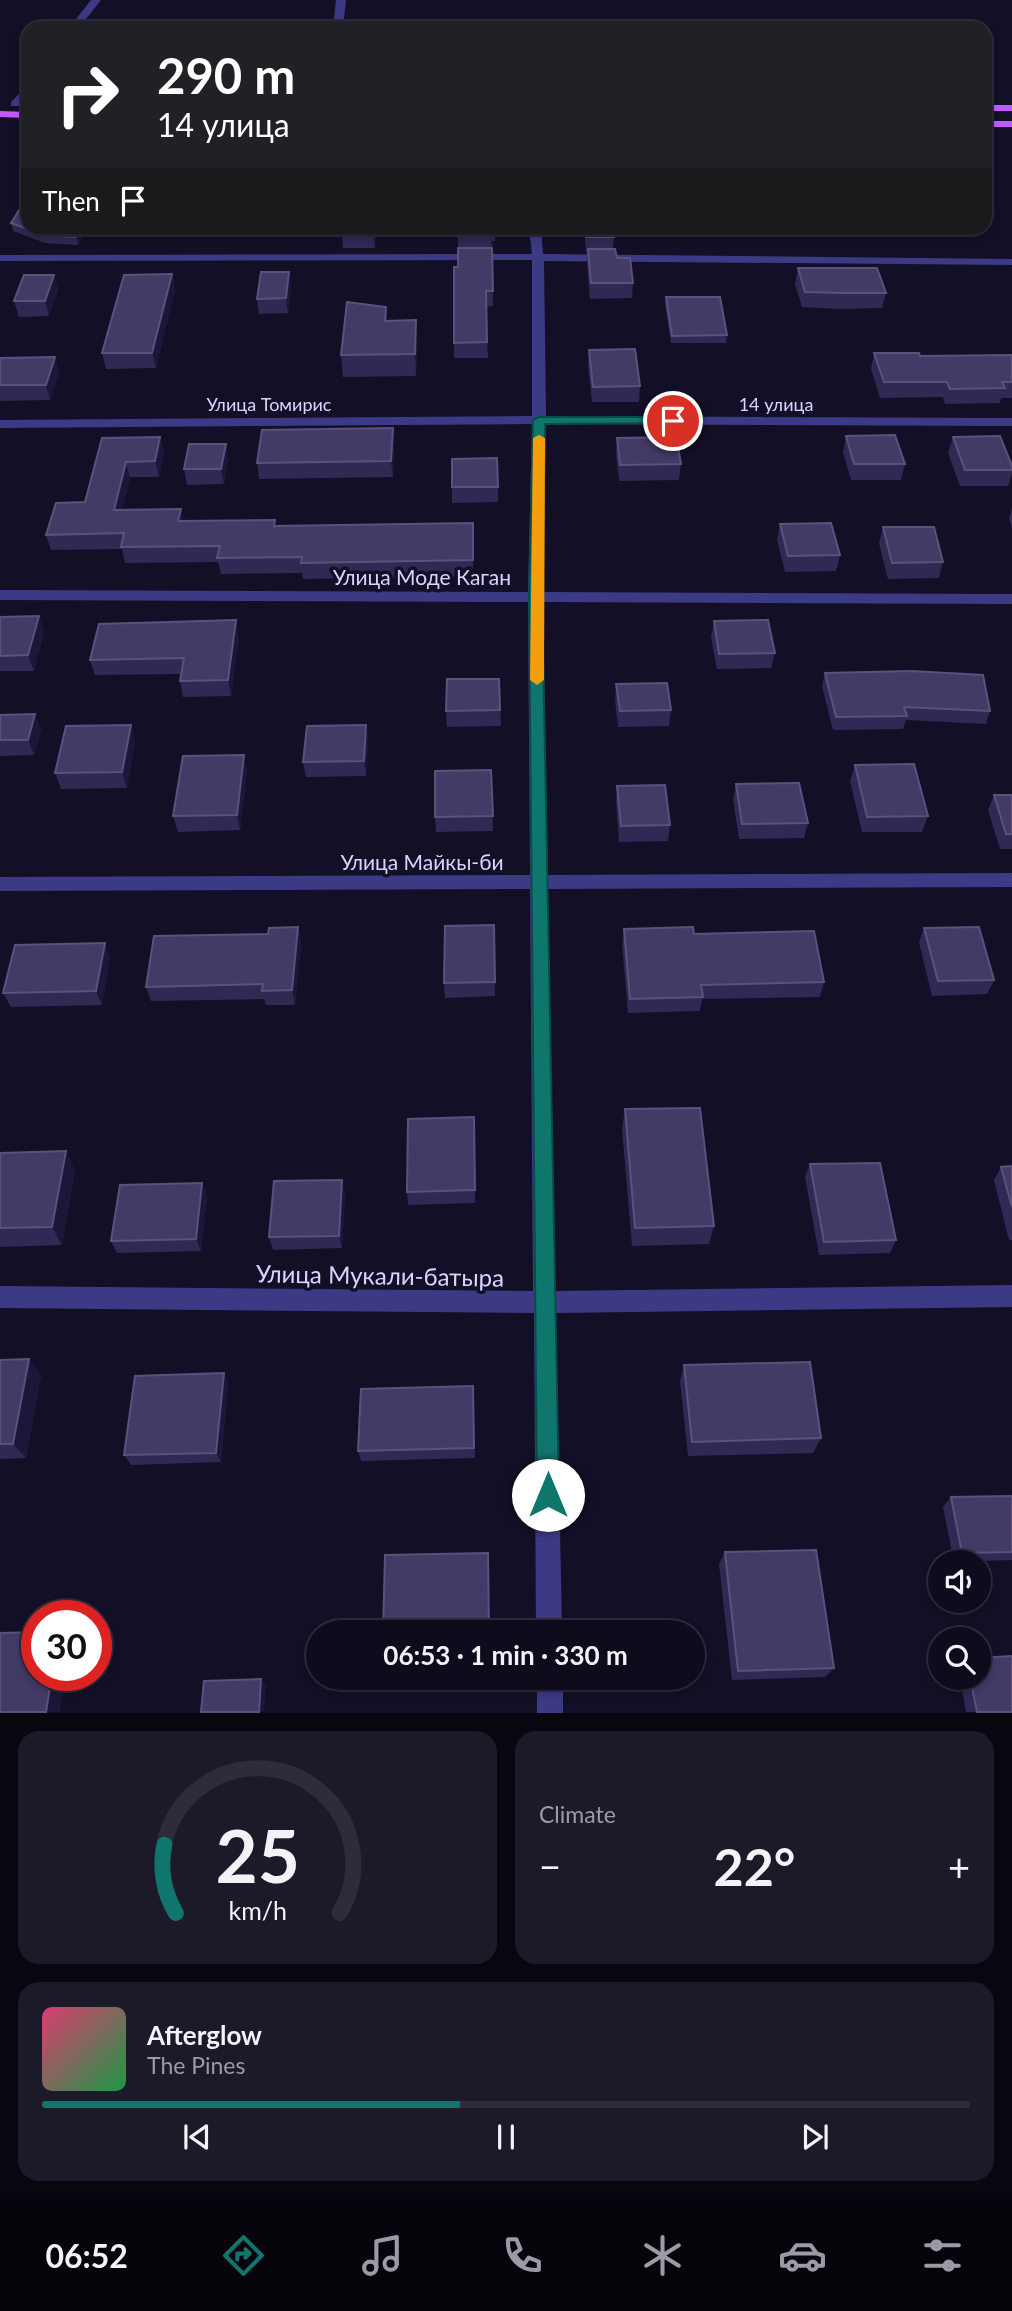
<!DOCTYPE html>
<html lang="en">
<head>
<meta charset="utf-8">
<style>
	body { margin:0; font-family:Lato,sans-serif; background:#1c1929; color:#f1f3f6; height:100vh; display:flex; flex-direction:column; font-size:26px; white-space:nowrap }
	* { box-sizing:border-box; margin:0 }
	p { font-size:23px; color:#9b9ba3 }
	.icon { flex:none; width:38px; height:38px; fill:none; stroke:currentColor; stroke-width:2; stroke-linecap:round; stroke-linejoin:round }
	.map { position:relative; height:1713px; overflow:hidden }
	.side { display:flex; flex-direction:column; gap:18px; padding:18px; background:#08060f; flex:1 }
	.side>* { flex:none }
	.guide { position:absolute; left:21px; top:21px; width:971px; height:214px; border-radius:21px; box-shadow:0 4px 10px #0003,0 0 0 2px #2e2b3b; background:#202124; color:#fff; overflow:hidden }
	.controls { position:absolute; left:928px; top:1550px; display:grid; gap:14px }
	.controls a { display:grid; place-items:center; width:63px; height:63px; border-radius:50%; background:#0e0b1c; box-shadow:0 4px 10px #0003,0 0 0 2px #2e2b3b; font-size:35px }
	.speed { position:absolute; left:21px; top:1600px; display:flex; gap:14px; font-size:35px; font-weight:700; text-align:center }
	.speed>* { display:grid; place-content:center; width:91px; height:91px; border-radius:50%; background:#0e0b1c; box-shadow:0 4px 10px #0003,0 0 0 2px #2e2b3b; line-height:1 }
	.speed .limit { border:10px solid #d22; background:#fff; color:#111 }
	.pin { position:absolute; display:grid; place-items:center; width:60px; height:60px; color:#fff; margin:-30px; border:4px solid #fff; border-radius:50%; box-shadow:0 2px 7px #0007 }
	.me { position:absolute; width:77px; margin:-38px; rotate:0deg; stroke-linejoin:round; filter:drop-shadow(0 0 5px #0008) }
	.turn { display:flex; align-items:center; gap:24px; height:147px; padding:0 21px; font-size:32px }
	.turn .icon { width:91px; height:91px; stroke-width:2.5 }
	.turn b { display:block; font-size:49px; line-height:60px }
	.then { display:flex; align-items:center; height:66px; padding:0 21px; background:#0003; gap:14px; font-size:26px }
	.big { font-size:52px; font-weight:700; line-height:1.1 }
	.side .tile { flex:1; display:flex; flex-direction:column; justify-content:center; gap:10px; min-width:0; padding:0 24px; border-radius:21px; background:#1c1929 }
	.side .dial { align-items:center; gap:0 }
	.dial svg { height:182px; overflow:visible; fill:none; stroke:#2e2b3b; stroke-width:7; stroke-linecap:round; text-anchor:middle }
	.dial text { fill:#f1f3f6; stroke:none }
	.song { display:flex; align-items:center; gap:21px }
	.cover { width:84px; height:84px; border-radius:10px; background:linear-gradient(135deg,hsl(340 70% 55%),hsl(140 70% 35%)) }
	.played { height:7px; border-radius:4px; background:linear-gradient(90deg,#0f766e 45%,#2e2b3b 45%) }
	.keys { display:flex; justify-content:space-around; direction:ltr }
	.heat { display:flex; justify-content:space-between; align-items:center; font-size:38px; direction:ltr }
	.side .tiles { flex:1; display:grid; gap:18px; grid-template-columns:1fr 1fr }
	.tile:last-child { grid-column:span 2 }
	.trip { position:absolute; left:306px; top:1620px; width:399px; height:70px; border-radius:35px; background:#0e0b1c; box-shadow:0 4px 10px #0003,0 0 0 2px #2e2b3b; font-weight:700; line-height:70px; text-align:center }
	.tab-bar { display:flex; height:112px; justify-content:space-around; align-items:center; background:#06040b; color:#9b9ba3 }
	.tab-bar .icon { width:49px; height:49px }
	.tab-bar .current { color:#0f766e }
	.tab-bar b { font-size:32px; color:#f1f3f6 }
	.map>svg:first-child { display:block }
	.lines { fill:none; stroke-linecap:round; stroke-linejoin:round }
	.minor { fill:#3d3a85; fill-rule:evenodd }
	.major { fill:#c25bff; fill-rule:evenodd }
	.wall { fill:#312854 }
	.shaded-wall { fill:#1d163a }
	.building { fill:#433a66; stroke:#5a527e; stroke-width:2 }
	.route { fill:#0f766e; stroke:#0a4d48; stroke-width:2 }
	.slow { fill:#f59e0b }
	.labels { text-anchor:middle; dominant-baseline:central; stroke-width:7; stroke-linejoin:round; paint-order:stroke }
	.far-street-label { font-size:18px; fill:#d9d4ff; stroke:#130f26 }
	.street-label { font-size:21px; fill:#d9d4ff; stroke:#130f26 }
	.near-street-label { font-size:24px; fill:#d9d4ff; stroke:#130f26 }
</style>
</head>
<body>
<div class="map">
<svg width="1012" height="1713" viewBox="0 0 1012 1713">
	<rect width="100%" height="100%" fill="#130f26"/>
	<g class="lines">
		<path class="minor" d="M91,0H101L79,28H69Z
			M336,0H346L343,28H333Z
			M28,85V94L19,106H11V102Z
			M529,228H541L543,254L1012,259V265L544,261L546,416L1012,418V426L546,424L543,592L1012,594V604L543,602L548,875L1012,873V887L548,889L555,1291L1012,1285V1307L556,1313L562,1633H536L534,1313L0,1308V1286L533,1291L530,889L0,891V877L530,875L528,602L0,600V590L528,592L532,424L0,428V420L532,416V260L0,261V255L532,254Z
			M537,1678H563V1713H537Z"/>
		<path class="major" d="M985,105H1012V111H985Z
			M0,111L28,112V118L0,117Z
			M985,121H1012V127H985Z"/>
	</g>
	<path class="wall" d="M11,223L87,228L78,245L45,243L13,231Z
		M341,228H376L375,248H343Z
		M458,228H495V241H492L493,306L486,307L488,358H454V343L458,267Z
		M584,228H612L614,237L613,249L617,258L633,283L632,298L590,299L587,264V252H586Z
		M798,268L886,293L882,308L840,309L802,307L795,284Z
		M289,272L291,287L288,313L259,314L257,299Z
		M172,274L175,289L156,368L106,369L102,353Z
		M54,275L58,290L49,316L19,317L14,301Z
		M666,297L727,335L726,343H671L665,305Z
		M386,307L387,321L417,343L416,376L343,377L341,355Z
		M589,350L640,386L639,402H592L588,366Z
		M874,353L920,356L1012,355V398H1001L1000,403L945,404L943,397L880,398L871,369Z
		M55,357L59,373L50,400L0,401V358Z
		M846,436L905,464L901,480H851L843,452Z
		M160,437L164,453L159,477H130L122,510L183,521L276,526L473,523V576L303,579L302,573L221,574L218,562L125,563L122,549L51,550L46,535L85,502L102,438Z
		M953,437L1012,466V474L1008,486H960L948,453Z
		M617,438L681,464L679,480L619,481L616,454Z
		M394,444L393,477L259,479L257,463Z
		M228,459L224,484L187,485L184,469Z
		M452,487H498V502L452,503Z
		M1012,508V529L1009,518Z
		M780,524L840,555L836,571L785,572L777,540Z
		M883,527L943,562L939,578L888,579L879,543Z
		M39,616L44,632L34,671H0V617Z
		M714,621L775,653L771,668L717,669L711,637Z
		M239,636L231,696L183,697L180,681L181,674L95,675L90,660Z
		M825,673L990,711L986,724L906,720L903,729L833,730L822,686Z
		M499,679L501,726L447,727L446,711Z
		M616,684L671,710L669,726L618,727L615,700Z
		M35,714L41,730L34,755L0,756V715Z
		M366,725L368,741L366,776L306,777L303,762Z
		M135,741L127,788L61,789L55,773Z
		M855,765L928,816L922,832H862L850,781Z
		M247,770L240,830L178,832L173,816Z
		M491,770L493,831L436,832L435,817Z
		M736,784L808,823L804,838L739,839L733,799Z
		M617,786L670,825L668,841L619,842L616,802Z
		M994,795H1012V849H1000L988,810Z
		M494,925L495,996L445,998L444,983Z
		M298,927L301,942L295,1005H266L264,999L151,1001L146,987L268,934Z
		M924,928L994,980L987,994L932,996L919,942Z
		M624,929L694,934L824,982L820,997L702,999L700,1011L628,1013L622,944Z
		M110,957L102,1005L11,1007L3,993Z
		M625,1109L714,1226L709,1244L632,1246L622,1129Z
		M474,1117L475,1203L408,1205L407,1192Z
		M0,1153L75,1170L62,1245L0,1247Z
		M810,1164L896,1240L890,1253L819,1255L805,1177Z
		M1012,1166V1240H1009L994,1180L1001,1167Z
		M342,1180L345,1193L342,1248L273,1250L269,1237Z
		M202,1183L207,1196L201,1251L117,1253L111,1241Z
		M0,1360L41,1375L26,1458L0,1459Z
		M684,1365L821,1438L813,1453L688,1456L680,1381Z
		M224,1373L228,1384L221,1462L131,1465L124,1455Z
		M473,1386L475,1458L361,1461L358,1451Z
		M1012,1496V1560L954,1562L943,1507L951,1497Z
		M725,1552L834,1668L825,1677L732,1680L719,1564Z
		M960,1678H978L1012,1712H966Z"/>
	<path class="shaded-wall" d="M81,228H87L78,245L76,237Z
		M373,228H376L375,248Z
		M289,272L291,287L288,313L286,298Z
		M172,274L175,289L156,368L152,353Z
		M54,275L58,290L49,316L45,301Z
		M416,320L417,343L416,376L415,354Z
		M55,357L59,373L50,400L46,385Z
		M393,428L394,444L393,477L391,461Z
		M160,437L164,453L159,477L155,461Z
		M226,444L228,459L224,484L221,469Z
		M126,462L130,477L118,526L114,510Z
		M181,509L184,525L178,521Z
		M39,616L44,632L34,671L28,655Z
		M236,620L239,636L231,696L228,680Z
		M35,714L41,730L34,755L28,740Z
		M131,725L135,741L127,788L122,772Z
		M366,725L368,741L366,776L364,761Z
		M244,755L247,770L240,830L237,815Z
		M298,927L301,942L295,1005L292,990Z
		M105,943L110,957L102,1005L96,991Z
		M66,1151L75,1170L62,1245L52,1227Z
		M342,1180L345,1193L342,1248L339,1236Z
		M202,1183L207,1196L201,1251L196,1239Z
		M29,1359L41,1375L26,1458L13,1444Z
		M224,1373L228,1384L221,1462L216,1453Z
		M52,1675H66L60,1712H46Z
		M261,1679L266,1686L264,1712H259Z"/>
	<path class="building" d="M28,196V228H81L76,237L43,235L11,223Z
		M458,228H492V231L458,232Z
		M586,228H612L614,237H586Z
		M458,248H492L493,291H486L487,342L454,343V267H458Z
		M588,249H615L617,258H630L633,283H591Z
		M798,268H877L886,293H843L805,292Z
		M261,272H289L286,298L257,299Z
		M172,274L152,353H102L124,275Z
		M24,275H54L45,301H14Z
		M666,297H720L727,335L672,336Z
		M347,302L386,307L385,321L416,320L415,354L341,355Z
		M635,349L640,386L593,387L589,350Z
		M874,353H919L920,356L1012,355V382H1002L1005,388L950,389L947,382H884Z
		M55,357L46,385H0V358Z
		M393,428L391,461L257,463L262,430Z
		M895,435L905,464H854L846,436Z
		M1000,436L1012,466V470H965L953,437Z
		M160,437L155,461L126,462L114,510L181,509L178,521L275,520L274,526L473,523V560L301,563L302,557L217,558L220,546L121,547L124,533L46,535L56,503L85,502L102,438Z
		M676,437L681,464L620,465L617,438Z
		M189,444H226L221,469H184Z
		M497,458L498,487H452V459Z
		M831,523L840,555L788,556L780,524Z
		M883,527H934L943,562L892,563Z
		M39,616L28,655L0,656V617Z
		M236,620L228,680L180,681L184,658L90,660L99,624Z
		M768,620L775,653L719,654L714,621Z
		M911,671L983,675L990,711L904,707L907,716L836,717L825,673Z
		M447,679H499L500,710L446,711Z
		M667,683L671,710L620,711L616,684Z
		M35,714L28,740H0V715Z
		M131,725L122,772L55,773L66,726Z
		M366,725L364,761L303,762L307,726Z
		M244,755L237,815L173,816L183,756Z
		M914,764L928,816L867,817L855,765Z
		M491,770L493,816L435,817V771Z
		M799,783L808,823L742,824L736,784Z
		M665,785L670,825L621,826L617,786Z
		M994,795H1012V834H1006Z
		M494,925L495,982L444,983L445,926Z
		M298,927L292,990L262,991L263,984L146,987L154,936L268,934L269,928Z
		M693,927L694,934L814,931L824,982L701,985L703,997L630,999L624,929Z
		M979,927L994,980L938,981L924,928Z
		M105,943L96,991L3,993L15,945Z
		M700,1108L714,1226L635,1228L625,1109Z
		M474,1117L475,1190L407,1192L408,1119Z
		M66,1151L52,1227L0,1228V1153Z
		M880,1163L896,1240L824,1242L810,1164Z
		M1012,1166V1207L1001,1167Z
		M342,1180L339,1236L269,1237L274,1181Z
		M202,1183L196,1239L111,1241L120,1185Z
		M29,1359L13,1444H0V1360Z
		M810,1362L821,1438L692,1442L684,1365Z
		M224,1373L216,1453L124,1455L135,1376Z
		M473,1386L474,1448L358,1451L361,1389Z
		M1012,1496V1552L962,1553L951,1497Z
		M816,1550L834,1668L738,1671L725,1552Z
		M488,1553L489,1633H383L385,1555Z
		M37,1632V1675H52L46,1712H0V1633Z
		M1012,1656V1712H977L970,1678H978V1658Z
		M261,1679L259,1712H201L204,1681Z"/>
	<path class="route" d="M673,417L679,421L677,423L545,424L542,597L559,1495L556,1503L548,1506L540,1503L537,1495L529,597L533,420L539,417Z"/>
	<path class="slow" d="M539,435L545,438L544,680L537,685L530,680L533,438Z"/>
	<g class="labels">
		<g class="far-street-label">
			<text x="269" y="404">Улица Томирис</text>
			<text x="776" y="404">14 улица</text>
		</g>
		<g class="street-label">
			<text x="422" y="576">Улица Моде Каган</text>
			<text x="422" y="861">Улица Майкы-би</text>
		</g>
		<g class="near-street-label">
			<text transform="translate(380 1275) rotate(1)">Улица Мукали-батыра</text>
		</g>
	</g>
</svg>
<div class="controls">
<a><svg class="icon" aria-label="sound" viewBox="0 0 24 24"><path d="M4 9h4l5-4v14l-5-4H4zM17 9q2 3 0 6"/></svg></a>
<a><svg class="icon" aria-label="search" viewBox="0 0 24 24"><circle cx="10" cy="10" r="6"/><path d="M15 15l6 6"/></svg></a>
</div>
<div class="speed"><div class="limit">30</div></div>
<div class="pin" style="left:673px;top:421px;background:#d93025"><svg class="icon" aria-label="arrive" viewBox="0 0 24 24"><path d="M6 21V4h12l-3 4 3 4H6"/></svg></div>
<svg class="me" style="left:548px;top:1495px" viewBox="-20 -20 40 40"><circle r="19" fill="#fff"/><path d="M0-13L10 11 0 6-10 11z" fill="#0f766e"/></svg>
<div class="trip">06:53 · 1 min · 330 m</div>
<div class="guide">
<div class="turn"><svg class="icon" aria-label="right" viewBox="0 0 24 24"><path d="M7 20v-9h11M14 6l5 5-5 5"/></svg><div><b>290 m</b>14 улица</div></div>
<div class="then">Then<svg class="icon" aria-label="arrive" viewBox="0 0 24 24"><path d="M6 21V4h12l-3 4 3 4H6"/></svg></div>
</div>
</div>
<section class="side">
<div class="tiles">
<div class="tile dial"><svg viewBox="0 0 100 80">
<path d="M14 69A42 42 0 1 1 86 69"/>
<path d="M14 69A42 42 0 0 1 9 39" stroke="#0f766e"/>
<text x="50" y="56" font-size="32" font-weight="700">25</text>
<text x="50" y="72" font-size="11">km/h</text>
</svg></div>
<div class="tile"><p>Climate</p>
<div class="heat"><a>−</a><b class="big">22°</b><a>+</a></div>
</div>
<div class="tile">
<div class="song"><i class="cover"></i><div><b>Afterglow</b><p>The Pines</p></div></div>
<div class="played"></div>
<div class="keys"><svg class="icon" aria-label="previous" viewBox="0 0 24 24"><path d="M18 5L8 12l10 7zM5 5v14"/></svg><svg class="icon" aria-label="pause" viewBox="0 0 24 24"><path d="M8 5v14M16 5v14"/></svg><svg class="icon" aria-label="next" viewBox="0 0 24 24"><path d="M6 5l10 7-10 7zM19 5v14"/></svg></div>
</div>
</div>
</section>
<nav class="tab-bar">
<b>06:52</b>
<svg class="icon current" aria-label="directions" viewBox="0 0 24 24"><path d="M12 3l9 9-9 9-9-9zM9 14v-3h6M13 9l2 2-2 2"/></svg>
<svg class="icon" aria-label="music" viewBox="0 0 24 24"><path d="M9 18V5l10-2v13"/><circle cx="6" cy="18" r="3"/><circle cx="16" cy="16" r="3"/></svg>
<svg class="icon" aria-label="phone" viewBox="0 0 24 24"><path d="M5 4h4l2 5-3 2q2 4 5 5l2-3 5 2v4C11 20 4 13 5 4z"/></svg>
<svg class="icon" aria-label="climate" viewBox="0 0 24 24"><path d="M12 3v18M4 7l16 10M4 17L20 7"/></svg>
<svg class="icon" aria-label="car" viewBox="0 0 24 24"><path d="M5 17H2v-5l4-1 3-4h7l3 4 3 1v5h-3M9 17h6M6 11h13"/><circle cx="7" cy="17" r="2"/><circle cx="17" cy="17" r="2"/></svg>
<svg class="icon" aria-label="filters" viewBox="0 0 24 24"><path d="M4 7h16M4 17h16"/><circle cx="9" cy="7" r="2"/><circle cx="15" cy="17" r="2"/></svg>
</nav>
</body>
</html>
